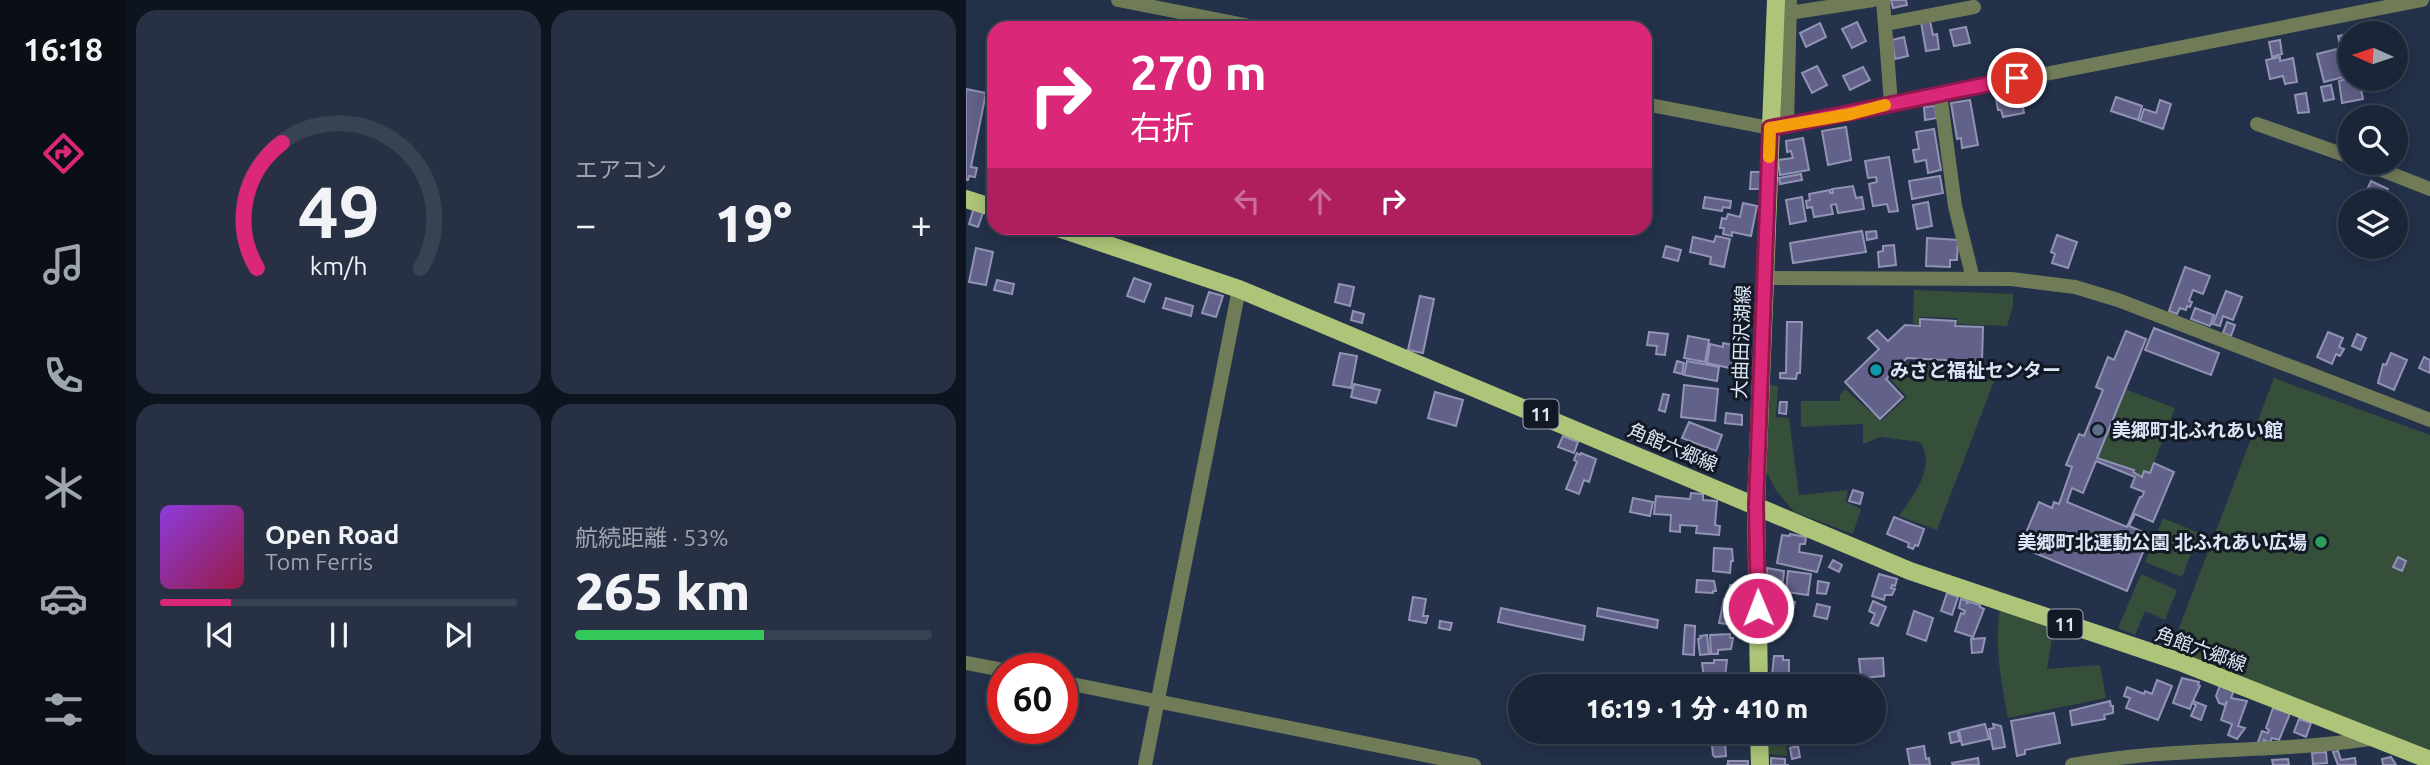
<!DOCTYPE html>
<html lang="ja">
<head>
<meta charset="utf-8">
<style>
	body { margin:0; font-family:Ubuntu,"Noto Sans JP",sans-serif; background:#273143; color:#f1f3f6; height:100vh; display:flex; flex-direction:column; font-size:26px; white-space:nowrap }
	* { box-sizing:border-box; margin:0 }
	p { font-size:23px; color:#9fa5ae }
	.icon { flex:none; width:38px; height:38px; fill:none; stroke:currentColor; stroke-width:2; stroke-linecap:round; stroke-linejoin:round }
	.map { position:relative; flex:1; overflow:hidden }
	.side { display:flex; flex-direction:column; gap:10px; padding:10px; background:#0e141f; width:840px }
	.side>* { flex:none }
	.banner { position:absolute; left:21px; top:21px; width:665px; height:214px; border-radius:21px; box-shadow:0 4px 18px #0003,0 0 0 2px #384253; background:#db2777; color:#fff; overflow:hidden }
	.needle { width:46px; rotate:273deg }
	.tools { position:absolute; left:1372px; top:21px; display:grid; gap:14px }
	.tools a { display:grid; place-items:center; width:70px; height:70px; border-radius:50%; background:#1a2538; box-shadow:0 4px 18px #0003,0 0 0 2px #384253; font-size:35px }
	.speed { position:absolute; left:21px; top:653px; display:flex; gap:14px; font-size:35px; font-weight:700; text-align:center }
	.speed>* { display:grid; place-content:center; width:91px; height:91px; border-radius:50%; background:#1a2538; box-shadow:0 4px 18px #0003,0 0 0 2px #384253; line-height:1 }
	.speed .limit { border:10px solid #d22; background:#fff; color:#111 }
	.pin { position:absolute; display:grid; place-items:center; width:60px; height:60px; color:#fff; margin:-30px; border:4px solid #fff; border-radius:50%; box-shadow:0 2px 7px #0007 }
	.me { position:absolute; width:77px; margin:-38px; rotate:359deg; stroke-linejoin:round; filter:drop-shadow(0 0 5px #0008) }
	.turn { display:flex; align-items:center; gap:24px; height:147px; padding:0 28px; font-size:32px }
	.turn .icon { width:91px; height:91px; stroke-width:2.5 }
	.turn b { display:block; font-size:49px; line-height:60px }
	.lanes { display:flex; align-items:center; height:66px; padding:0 28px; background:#0003; justify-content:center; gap:35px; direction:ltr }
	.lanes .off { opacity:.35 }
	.big { font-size:52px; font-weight:800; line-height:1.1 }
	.side .card { flex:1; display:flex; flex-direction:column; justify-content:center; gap:10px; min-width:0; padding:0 24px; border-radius:21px; background:#273143 }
	.side .dial { align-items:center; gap:0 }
	.dial svg { height:182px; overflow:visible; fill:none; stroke:#384253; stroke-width:7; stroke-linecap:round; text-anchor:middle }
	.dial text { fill:#f1f3f6; stroke:none }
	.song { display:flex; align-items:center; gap:21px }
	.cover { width:84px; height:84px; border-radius:10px; background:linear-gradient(135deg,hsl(270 70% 55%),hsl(340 70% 35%)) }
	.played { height:7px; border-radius:4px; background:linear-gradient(90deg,#db2777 20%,#384253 20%) }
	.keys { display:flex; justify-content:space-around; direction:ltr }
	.heat { display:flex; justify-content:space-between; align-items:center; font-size:38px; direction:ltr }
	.charge { height:10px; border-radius:5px; background:linear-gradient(90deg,#34c759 53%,#384253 0) }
	.side .tiles { flex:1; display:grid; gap:10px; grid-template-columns:repeat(2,1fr) }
	.trip { position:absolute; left:542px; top:674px; width:378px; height:70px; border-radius:35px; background:#1a2538; box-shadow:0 4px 18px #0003,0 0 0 2px #384253; font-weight:800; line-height:70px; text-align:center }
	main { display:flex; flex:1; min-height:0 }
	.tab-bar { display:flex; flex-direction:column; width:126px; justify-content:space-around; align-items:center; background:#0a0f16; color:#9fa5ae }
	.tab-bar .icon { width:49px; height:49px }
	.tab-bar .active { color:#db2777 }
	.tab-bar b { font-size:32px; color:#f1f3f6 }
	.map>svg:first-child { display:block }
	.green { fill:#354f3a }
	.building { fill:#616189; stroke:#9293b4; stroke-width:2; fill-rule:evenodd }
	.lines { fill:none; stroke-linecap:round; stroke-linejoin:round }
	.minor { stroke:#707b57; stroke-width:14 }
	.tertiary { stroke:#707b57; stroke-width:14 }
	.primary { stroke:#aec579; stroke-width:18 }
	.route-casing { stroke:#8e194d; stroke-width:18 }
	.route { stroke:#db2777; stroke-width:12 }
	.slow { stroke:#f59e0b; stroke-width:12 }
	.culture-dot { fill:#0f9aa8; stroke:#131924; stroke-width:2.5 }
	.service-dot { fill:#5c6f8a; stroke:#131924; stroke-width:2.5 }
	.leisure-dot { fill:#2e9e5b; stroke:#131924; stroke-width:2.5 }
	.labels { text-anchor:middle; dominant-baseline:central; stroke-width:6; stroke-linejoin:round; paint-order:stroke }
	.shield { fill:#131924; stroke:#9fa8b6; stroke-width:2 }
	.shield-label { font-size:18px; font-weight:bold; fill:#dbe5f5 }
	.street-label { font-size:19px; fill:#dbe5f5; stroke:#131924 }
	.poi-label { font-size:19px; font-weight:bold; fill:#dbe5f5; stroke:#131924; text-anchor:start }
</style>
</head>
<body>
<main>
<nav class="tab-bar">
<b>16:18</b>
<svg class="icon active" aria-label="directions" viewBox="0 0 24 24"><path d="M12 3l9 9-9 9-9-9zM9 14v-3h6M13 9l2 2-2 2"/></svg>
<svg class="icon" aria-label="music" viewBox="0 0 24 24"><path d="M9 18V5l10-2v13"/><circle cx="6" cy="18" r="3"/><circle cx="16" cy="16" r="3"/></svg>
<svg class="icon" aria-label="phone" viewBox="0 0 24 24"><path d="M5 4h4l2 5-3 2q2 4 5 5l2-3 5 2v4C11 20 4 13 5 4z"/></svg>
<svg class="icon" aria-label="climate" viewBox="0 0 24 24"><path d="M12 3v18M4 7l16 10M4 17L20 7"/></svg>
<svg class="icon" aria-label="car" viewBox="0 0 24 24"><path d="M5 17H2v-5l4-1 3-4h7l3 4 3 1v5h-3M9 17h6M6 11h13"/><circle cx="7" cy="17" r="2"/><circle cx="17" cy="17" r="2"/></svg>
<svg class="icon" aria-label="filters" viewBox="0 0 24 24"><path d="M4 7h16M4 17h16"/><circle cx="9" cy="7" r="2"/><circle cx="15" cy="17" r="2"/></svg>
</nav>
<section class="side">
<div class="tiles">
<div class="card dial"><svg viewBox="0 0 100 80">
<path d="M14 69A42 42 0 1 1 86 69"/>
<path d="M14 69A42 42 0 0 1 25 14" stroke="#db2777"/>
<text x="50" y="56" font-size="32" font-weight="700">49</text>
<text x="50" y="72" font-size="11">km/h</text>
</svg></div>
<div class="card"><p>エアコン</p>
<div class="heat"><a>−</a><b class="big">19°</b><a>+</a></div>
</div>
<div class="card">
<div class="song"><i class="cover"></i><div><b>Open Road</b><p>Tom Ferris</p></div></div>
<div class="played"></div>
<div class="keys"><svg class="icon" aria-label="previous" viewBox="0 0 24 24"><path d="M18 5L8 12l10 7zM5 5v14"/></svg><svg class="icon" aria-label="pause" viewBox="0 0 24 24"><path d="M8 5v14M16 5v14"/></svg><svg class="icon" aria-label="next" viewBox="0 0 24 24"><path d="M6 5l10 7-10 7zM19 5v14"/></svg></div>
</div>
<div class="card"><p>航続距離 · 53%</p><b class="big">265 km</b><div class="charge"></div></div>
</div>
</section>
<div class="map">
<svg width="1464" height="765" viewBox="0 0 1464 765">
	<rect width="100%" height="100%" fill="#23314a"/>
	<path class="green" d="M948,290L1047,294V306L1041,326L992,324L991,318L953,317V324L947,323Z
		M942,362L1015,365L1032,371L971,530L933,516C947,496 971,466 954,442L914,437L897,444V424L835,427V401H874V395L879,389L915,421L941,397L925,380Z
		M1308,378L1464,435V751L1205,649Z
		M802,385L812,386L810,417L823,418L833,495L882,490L880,502L895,509L887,534L828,512L809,489L799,469Z
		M1159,389L1209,408L1184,473L1178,471L1176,477L1167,472V470L1131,458Z
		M1197,518L1233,533L1216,577L1179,562Z
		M1175,574L1211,590L1199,620L1179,611L1169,635L1152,628Z
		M1034,608L1088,626L1081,669L1134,665L1140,698L1042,718C1035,682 1028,644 1034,608Z
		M803,732H830L833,744L820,746L821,756L802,754Z"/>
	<path class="building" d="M925,0H940L941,5L927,8Z
		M964,21L967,35L971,34L973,49L960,51L955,22Z
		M891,22L900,41L886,48L876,29Z
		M854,23L860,37L840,47L834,33Z
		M1000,27L1004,43L988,46L984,30Z
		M1383,34L1384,47L1375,49L1372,36Z
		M938,37L942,56L929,59L926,40Z
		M1314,40L1316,54L1306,57L1303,42Z
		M1371,49L1378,77L1358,82L1351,54Z
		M1314,57V61L1327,58L1331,82L1319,84L1317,76L1304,79L1300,60Z
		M851,66L861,85L846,93L836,73Z
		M897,67L904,80L884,90L877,76Z
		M1384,78L1393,79L1397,99L1376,103L1373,81Z
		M1365,85L1368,99L1358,101L1355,87Z
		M0,89L20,93L5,167L11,168L9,177L3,176L2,180H0Z
		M1340,93L1343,112L1332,113L1329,95Z
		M1055,95L1058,113L1037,117L1035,110H1032L1030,99Z
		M1150,97L1176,106L1172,120L1145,111Z
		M1004,100L1012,145L996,148L995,138L991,139L985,103Z
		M1194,100L1205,104L1197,129L1174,121L1178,109L1190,113Z
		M969,106L971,118L959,120L958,107Z
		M880,127L885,160L862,165L856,131Z
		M968,129L975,170L962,173L960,160L949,162L947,150L953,149L950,132Z
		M837,138L843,170L814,175L812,160L827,158L825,151L821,152L820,141Z
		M923,157L932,211L923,212L921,204L907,206L903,184L911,182L910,177L902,178L899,161Z
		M785,172H795L793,189H784Z
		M835,174L836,180L814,184L813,178Z
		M974,176L977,193L946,199L943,181Z
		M1405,181L1422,189L1417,201L1398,196Z
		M887,186L890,198L896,197L898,209L872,213L870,204L865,205L867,214L848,217L846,207L841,208L840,201L844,200L843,194L864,190V193H867L866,189Z
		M739,197L765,201L764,208L757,207L756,211L737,208Z
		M836,197L840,221L824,224L820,200Z
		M962,202L966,226L951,229L947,205Z
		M777,203L791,206L785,236L766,232V236L757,234L758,228H754L756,218L760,219L762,214L774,217Z
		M8,207L18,210L12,227L3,224Z
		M896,231L900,252L827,263L824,243Z
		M910,231L911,238L901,240L900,232Z
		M1091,235L1111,242L1102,268L1086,263L1089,254L1085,252Z
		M750,236L764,239L758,267L744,264L745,257L724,252L727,237L748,242Z
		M961,238L992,240L991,260H984V267L960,266Z
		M928,245L930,265L913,267L912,252L917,251V246Z
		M700,246L715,250L712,261L697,257Z
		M10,248L27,252L20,285L3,282Z
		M1219,267L1244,276L1237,294L1227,290L1223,301L1226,302L1224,307L1221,306L1220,310L1214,308L1211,314L1203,311Z
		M168,278L185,284L178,302L161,296Z
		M31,280L48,284L46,294L28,290Z
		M373,284L388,287L384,306L369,302Z
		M1260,291L1276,297L1267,320L1257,316L1254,326L1247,324Z
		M243,292L257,296L250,317L236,313Z
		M454,296L468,299L457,353L442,350Z
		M200,298L227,306L225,316L197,308Z
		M1229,308L1248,315L1244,326L1225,319Z
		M387,311L398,314L396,323L385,320Z
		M954,319L990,321L989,326L1017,327L1016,362L941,358L920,379L937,397L914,419L879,382L913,349L902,338L911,330L922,341L939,325L954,326Z
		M821,322H836L834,373H831L830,379L814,378V373H820Z
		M1261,322L1269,325L1265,336L1257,333Z
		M1188,328L1253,353L1245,375L1179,350Z
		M1160,331L1180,339L1131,458L1168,470L1167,472L1176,477L1178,471L1184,473L1188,463L1208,472L1187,522L1169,514L1163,526L1184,535L1161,591L1054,547L1073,502L1086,508L1088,502L1093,504L1106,467L1100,465L1113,434L1118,436L1137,390L1130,387L1142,357L1148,360ZM1130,461L1169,477L1165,487L1178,492L1176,497H1174L1161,527L1101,502L1106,488L1117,493Z
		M683,332L702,334L699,355L690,354L691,346L681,345Z
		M1362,332L1377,338L1373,347L1378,349L1374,356L1370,354L1366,364L1351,357Z
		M1391,334L1400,338L1395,350L1386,346Z
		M722,336L743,340L739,362L718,358Z
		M757,343L772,346L768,369L741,363L744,344L757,347Z
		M374,353L391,356L385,388L367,385Z
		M1425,353L1441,360L1428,390L1412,383L1417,364L1420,365Z
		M1458,357L1464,360V373L1453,368Z
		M711,361L718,363L716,374L708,372Z
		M721,361L753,367L751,381L718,375Z
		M388,384L414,390L410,403L385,397Z
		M718,385L752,389L749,421L715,417Z
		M469,392L497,400L490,426L462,418Z
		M697,394L703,395L699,412L693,410Z
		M814,402H821L820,414L813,413Z
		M760,413L776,415V425L759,423Z
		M723,422L756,435L750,451L716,438Z
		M597,436L612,442L608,453L592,447Z
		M611,453L614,455L615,453L630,459L623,482L618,480L613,494L600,489L611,462L608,460Z
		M887,490L897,493L894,504L883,501Z
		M725,493L737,494V500L751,501L749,525L754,526L753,535L730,533L731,526L714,525V532L704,531L705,515L688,514L690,496L724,499Z
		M667,498L687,502L684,516L664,512Z
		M928,517L958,529L952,546L949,545L947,549L942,547L943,543L921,534Z
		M824,534L840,537L839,544H834L833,552L856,556L851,572L811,563L816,535L824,536Z
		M748,548L766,549L767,561H765L764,573L747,571Z
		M1432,557L1440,561L1436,571L1427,567Z
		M867,560L876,565L873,572L863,567Z
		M801,568L818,571L817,581L800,580Z
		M822,571L845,574L842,595L820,592Z
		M913,574L931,579L929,586L926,585L925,588L929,589L926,595H919L918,600L906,596Z
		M731,580L748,581L750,591H747V593L730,592Z
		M852,581L863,583L860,594L851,593Z
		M764,585H773V596L763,595Z
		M981,593L992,597L986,615L975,611Z
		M447,597L460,599L457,616H462L460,623L443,620Z
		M810,598L829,602L826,615L817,614L813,619L801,617L802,612L808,613Z
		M758,599L774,602L772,612L776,613L774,626L753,623Z
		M995,599L1002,601L1001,603L1004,602L1014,605V607L1018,609L1007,637L989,631L995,613L998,614L999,611L993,608Z
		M907,601L920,607L912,626L905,623L909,614L903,611Z
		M851,604L864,607L861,619L848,616Z
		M535,608L619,626L617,640L532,622Z
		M632,608L692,620L691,628L631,616Z
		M948,611L967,618L960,641L941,634Z
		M474,621L486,623L484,630L473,628Z
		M719,625L729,626L728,655L717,654Z
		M764,634V638H767L765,649L752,650V654H745L744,635Z
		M741,635L743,654L734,655L732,639L735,638L734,636Z
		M1019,638L1016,652L1006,653L1005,639Z
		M808,656H817V660H823V673L806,675Z
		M917,658L918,676L895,678L893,659Z
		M748,660H761L758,686H739L736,663H748Z
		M1216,678L1233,682L1232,685L1234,686L1227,701L1240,706L1235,720L1225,716L1230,705L1226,703L1224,709L1207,703Z
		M1191,680L1206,686L1192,720L1160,708L1164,698L1158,696L1161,687L1178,694L1179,691L1186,694Z
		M1254,685L1268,690L1265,698L1281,701L1272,726L1279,728L1271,739L1262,735L1266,724L1255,720L1261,701L1259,705L1253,703L1250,696Z
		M1144,701L1145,706H1147V713L1138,715L1139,719L1106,725L1104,711Z
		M1307,708L1323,713V716L1313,740L1306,738L1304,743L1298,740L1297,744L1292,742L1296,731L1302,733L1303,730L1300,728Z
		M1088,713L1094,743L1059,750V754L1051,756L1045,721Z
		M1333,719L1345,723L1340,737L1328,732Z
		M1019,724L1023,739L996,745L993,730Z
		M1027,724L1035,726L1039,747L1027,749L1023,729L1028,728Z
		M991,731L994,741L985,743L983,733Z
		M717,732H732V738L717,737Z
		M739,732H755L757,743H759L760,756L749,757L747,755L746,745H740Z
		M832,746L834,757L826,759L824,748Z
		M958,746L960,759L963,758L964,765H944L941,749Z
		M1372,751L1375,760L1389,758L1390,765H1372L1367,752Z
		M1360,752L1361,763L1347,764L1346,753Z
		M1425,757L1430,765H1417L1416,759Z
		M805,758L819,759V765H823H805Z
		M1012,758L1013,765H987L986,763Z
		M1322,759L1323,765H1307L1306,760Z
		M762,761H782V765H760H762Z"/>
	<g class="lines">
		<path class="minor" d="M152,0L294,28
			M917,0L925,103
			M823,13L907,0
			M919,24L1008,7
			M974,94L989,206L1007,279
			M679,104L804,128L1456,0
			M1291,124L1384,157
			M821,125L824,0
			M1398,163L1464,189
			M0,663L37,670
			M96,682L508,765
			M179,765L273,289
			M1106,765C1206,746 1309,754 1410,738"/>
		<path class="tertiary" d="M799,278L1045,279L1109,287L1152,300L1464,420"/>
		<path class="primary" d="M0,199L28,208
			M92,228L273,289L944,571L1217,663L1464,760
			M793,686L790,505L810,0
			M793,732L794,765"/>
	</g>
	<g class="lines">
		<g class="route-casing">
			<path id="route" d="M792,608L790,505L804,128C887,113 969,95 1051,78"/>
		</g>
		<use href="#route" class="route"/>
		<path class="slow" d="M803,157L804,128L885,114L919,105"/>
	</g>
	<circle class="culture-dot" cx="910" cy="370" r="7"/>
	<circle class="service-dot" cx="1132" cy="430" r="7"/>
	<circle class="leisure-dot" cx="1355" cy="542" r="7"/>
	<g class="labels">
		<g class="shield">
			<rect x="557.5" y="399.5" width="35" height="29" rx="5"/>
			<rect x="1081.5" y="609.5" width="35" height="29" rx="5"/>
		</g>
		<g class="shield-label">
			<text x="575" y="414">11</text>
			<text x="1099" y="624">11</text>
		</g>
		<g class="street-label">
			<text transform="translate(775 342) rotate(-88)">大曲田沢湖線</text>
			<text transform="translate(707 447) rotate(23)">角館六郷線</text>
			<text transform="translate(1235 649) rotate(20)">角館六郷線</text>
		</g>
		<g class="poi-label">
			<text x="924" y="370">みさと福祉センター</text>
			<text x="1146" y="430">美郷町北ふれあい館</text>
			<text x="1341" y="542" text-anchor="end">美郷町北運動公園 北ふれあい広場</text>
		</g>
	</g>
</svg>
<div class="tools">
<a><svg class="needle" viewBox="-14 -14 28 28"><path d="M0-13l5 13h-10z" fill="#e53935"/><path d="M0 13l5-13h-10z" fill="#9fa5ae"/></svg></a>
<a><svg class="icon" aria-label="search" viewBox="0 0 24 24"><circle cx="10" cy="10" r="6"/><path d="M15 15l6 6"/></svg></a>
<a><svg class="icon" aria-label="layers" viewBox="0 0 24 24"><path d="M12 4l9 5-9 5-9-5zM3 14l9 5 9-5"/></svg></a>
</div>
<div class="speed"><div class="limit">60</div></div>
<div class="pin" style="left:1051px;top:78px;background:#d93025"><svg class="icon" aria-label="arrive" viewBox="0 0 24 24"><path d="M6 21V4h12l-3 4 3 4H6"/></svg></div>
<svg class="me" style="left:792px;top:608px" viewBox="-20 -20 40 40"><circle r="17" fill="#db2777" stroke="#fff" stroke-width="3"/><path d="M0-11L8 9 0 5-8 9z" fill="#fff"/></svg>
<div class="trip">16:19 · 1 分 · 410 m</div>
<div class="banner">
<div class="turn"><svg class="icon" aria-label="right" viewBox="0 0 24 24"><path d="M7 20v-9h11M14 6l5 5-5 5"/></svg><div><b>270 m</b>右折</div></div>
<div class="lanes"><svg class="icon off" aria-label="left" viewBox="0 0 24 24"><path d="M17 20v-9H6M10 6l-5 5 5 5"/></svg><svg class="icon off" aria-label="ahead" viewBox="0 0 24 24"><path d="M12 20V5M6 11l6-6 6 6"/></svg><svg class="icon" aria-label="right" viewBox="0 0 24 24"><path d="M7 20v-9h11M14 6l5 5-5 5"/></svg></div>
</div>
</div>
</main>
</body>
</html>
